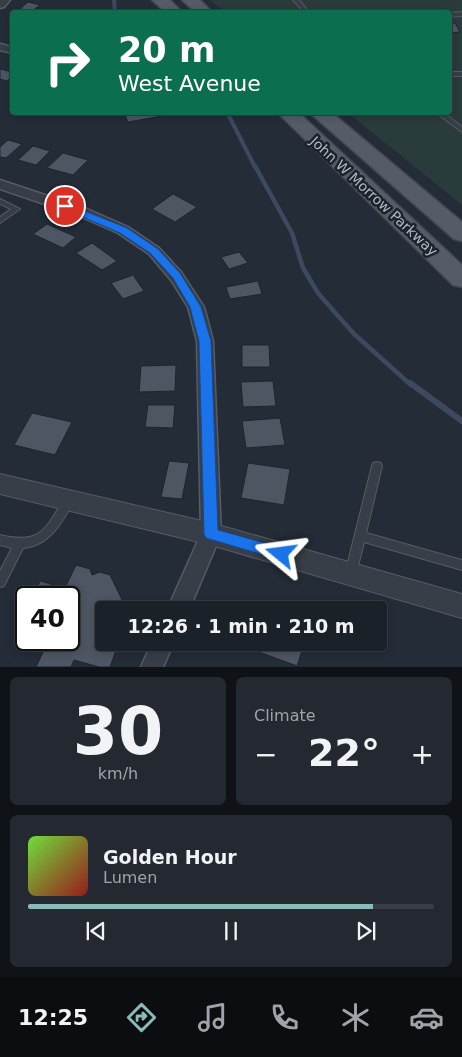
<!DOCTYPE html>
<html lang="en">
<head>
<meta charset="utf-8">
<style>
	body { margin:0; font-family:"DejaVu Sans",sans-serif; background:#242931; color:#f1f3f6; height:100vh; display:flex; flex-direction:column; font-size:19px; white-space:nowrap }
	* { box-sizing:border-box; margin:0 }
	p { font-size:16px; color:#a0a3a8 }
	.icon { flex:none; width:28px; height:28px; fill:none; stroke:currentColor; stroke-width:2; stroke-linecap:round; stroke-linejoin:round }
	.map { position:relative; height:667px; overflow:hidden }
	.details { display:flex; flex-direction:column; gap:10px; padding:10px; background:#0f1217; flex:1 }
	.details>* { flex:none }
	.top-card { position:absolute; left:10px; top:10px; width:442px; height:105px; border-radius:5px; box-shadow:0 2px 8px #0003,0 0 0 1px #393e46; background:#0b6e4f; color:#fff; overflow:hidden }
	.speed { position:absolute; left:15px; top:586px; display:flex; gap:10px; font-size:25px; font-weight:700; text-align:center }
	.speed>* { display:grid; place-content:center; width:65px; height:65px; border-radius:50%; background:#1b2129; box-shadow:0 2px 8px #0003,0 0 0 1px #393e46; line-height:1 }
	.speed .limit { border:2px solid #111; border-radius:8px; background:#fff; color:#111 }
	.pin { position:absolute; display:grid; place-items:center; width:42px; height:42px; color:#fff; margin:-21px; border:2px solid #fff; border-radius:50%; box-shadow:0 1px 5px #0007 }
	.me { position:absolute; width:55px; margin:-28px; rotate:286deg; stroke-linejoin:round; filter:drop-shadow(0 0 4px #0008) }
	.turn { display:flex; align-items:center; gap:18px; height:105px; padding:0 25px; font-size:22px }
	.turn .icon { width:65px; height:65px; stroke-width:2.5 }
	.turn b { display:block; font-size:35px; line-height:42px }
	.big { font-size:38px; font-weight:700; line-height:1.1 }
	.details .widget { flex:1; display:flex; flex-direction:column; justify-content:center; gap:8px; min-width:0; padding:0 18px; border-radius:8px; background:#242931 }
	.details .dial { align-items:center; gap:0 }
	.dial b { font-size:65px; line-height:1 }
	.song { display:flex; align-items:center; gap:15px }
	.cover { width:60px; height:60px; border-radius:8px; background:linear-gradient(135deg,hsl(100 70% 55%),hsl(0 70% 35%)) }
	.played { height:5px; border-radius:2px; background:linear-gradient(90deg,#8bbbb9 85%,#393e46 85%) }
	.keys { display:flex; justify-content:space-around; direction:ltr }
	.heat { display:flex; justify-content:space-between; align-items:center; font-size:28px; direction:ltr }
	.details .tiles { flex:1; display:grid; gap:10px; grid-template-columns:1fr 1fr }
	.widget:last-child { grid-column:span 2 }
	.trip { position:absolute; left:95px; top:601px; width:292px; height:50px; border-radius:5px; background:#1b2129; box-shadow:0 2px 8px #0003,0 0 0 1px #393e46; font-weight:700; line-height:50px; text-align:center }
	.dock { display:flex; height:80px; justify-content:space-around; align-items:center; background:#0b0d10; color:#a0a3a8 }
	.dock .icon { width:35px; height:35px }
	.dock .current { color:#8bbbb9 }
	.dock b { font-size:22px; color:#f1f3f6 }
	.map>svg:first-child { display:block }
	.green { fill:#2a3b3c }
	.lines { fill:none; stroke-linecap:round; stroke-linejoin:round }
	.stream-far2 { stroke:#3c495e; stroke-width:4 }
	.stream-far1 { stroke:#3c495e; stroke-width:4.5 }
	.stream { stroke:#3c495e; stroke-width:6 }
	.building { fill:#4d5662; stroke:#1f252e }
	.service-casing { stroke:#565b65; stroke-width:2 }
	.minor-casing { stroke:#565b65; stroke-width:3 }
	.tertiary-casing { stroke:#565b65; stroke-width:2 }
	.primary-casing { stroke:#414750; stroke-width:3 }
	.service { fill:#383e47; fill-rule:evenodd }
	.minor { fill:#383e47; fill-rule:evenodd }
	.tertiary { fill:#383e47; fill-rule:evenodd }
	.primary { fill:#565c67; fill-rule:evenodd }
	.route { fill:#1a73e8; stroke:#114b97 }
	.labels { text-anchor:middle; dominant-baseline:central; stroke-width:5; stroke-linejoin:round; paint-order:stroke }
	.street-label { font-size:14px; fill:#b3b8c3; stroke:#1d232c }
</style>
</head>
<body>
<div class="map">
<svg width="462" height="667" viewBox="0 0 462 667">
	<rect width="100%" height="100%" fill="#242c37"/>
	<path class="green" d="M210,0H462V205L348,113L450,112V12H225Z"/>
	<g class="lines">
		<path class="stream-far2" d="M114,0L115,12
			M227,112L255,167"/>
		<path class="stream-far1" d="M255,166L292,233L303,268L318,293L354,334L411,385"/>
		<path class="stream" d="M410,383L462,421"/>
	</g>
	<path class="building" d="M28,2L40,5L32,11L20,9Z
		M455,23L460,32L450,33V24Z
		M0,69L12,72V76L7,81L0,79Z
		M160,112L162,116L128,122L124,113Z
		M8,140L22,144L6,158L0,157V147Z
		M33,146L50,151L36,165L18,160Z
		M63,153L88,160L73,175L47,168Z
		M173,194L197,207L175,222L152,209Z
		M47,224L76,237L63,248L33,234Z
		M92,243L117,261L102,270L76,253Z
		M239,252L248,263L229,269L221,257Z
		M133,275L144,291L123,299L111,283Z
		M258,281L262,294L230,299L226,287Z
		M242,345H269L270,367H242Z
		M176,365L175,391L139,392L141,366Z
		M273,381L276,406L243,407L241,382Z
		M148,405H175L173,428L145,427Z
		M32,413L72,422L55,455L14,445Z
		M280,418L285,445L246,448L242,421Z
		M169,461L189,463L182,499L161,497Z
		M248,463L290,469L284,505L241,498Z
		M76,565L90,569L92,575L100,572L110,575L127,610H104V642H119L110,667H99L74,660L71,667H36L44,650L23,644L26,638V640H69V598L36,590L40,581L68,589L66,586Z
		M262,642H305L297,666L259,652Z"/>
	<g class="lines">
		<g class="service-casing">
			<path id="service" d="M293,0H299L309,12H304Z
				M462,12V16L450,17V13Z
				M450,72H462V76H450Z
				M435,112H443L462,127V132Z
				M0,199L20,209L0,223V217L11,209L0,204Z
				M377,462L381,463L382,466L366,533L462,560V570L364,542L355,578L351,579L347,578L345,574L372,466L373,463Z
				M69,496L73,497L74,500C63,522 49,546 23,548L4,586L0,587V571L12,548L0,545V535C41,545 46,529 65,497Z"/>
		</g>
		<g class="minor-casing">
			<path id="minor" d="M0,0H10L4,7L0,8Z
				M0,44L12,47V53L0,50Z
				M0,180L87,209L128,227L159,248L181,272L204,307L213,341L221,534L189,610H167L201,534L197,341L188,307L171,280L149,254L118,233L77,215L0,189Z
				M152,642H174L163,667H141Z"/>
		</g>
		<g class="tertiary-casing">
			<path id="tertiary" d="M0,474L211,523L462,594V618L211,545L0,494Z"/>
		</g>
		<g class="primary-casing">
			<path id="primary" d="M152,0H170L182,12H165Z
				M182,0H200L212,12H195Z
				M277,112H298L462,265V287L453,285Z
				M309,112H331L462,222V241L454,239Z"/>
		</g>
		<use href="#service" class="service"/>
		<use href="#minor" class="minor"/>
		<use href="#tertiary" class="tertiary"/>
		<use href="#primary" class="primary"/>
	</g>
	<path class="route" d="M65,203L127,228L158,249L180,273L201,307L211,341L218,530L286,549L288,554L286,559L281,560L206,538L204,534L199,341L190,307L173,278L150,253L120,233L62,208L60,206Z"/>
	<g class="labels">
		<g class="street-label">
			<text transform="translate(374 196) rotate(43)">John W Morrow Parkway</text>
		</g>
	</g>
</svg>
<div class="speed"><div class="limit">40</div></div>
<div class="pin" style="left:65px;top:206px;background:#d93025"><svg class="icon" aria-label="arrive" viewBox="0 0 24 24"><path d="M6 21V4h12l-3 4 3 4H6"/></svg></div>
<svg class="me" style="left:281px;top:554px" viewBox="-20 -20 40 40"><path d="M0-17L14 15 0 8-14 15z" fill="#1a73e8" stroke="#fff" stroke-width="4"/></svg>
<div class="trip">12:26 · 1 min · 210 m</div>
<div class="top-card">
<div class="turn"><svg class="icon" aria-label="right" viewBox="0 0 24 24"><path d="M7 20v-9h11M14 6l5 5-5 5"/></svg><div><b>20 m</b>West Avenue</div></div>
</div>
</div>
<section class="details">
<div class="tiles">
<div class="widget dial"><b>30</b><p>km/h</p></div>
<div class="widget"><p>Climate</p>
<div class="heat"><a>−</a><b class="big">22°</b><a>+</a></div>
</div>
<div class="widget">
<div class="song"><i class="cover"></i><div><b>Golden Hour</b><p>Lumen</p></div></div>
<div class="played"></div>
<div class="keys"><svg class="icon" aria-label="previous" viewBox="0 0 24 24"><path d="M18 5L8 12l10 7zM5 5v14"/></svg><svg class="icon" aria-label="pause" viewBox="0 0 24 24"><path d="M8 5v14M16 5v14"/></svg><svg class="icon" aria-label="next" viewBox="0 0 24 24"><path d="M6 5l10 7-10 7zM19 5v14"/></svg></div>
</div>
</div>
</section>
<nav class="dock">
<b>12:25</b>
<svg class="icon current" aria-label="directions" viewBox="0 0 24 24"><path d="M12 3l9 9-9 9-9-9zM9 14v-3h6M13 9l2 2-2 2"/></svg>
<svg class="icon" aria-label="music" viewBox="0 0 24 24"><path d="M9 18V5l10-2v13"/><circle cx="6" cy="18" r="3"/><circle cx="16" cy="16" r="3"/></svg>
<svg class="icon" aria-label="phone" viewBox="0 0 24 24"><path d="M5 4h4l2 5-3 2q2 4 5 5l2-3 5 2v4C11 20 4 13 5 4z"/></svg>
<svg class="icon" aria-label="climate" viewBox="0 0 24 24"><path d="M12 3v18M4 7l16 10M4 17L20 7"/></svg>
<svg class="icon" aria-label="car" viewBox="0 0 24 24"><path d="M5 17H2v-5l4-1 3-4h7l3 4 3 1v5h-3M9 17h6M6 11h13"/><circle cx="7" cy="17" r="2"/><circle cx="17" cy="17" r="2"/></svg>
</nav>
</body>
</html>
